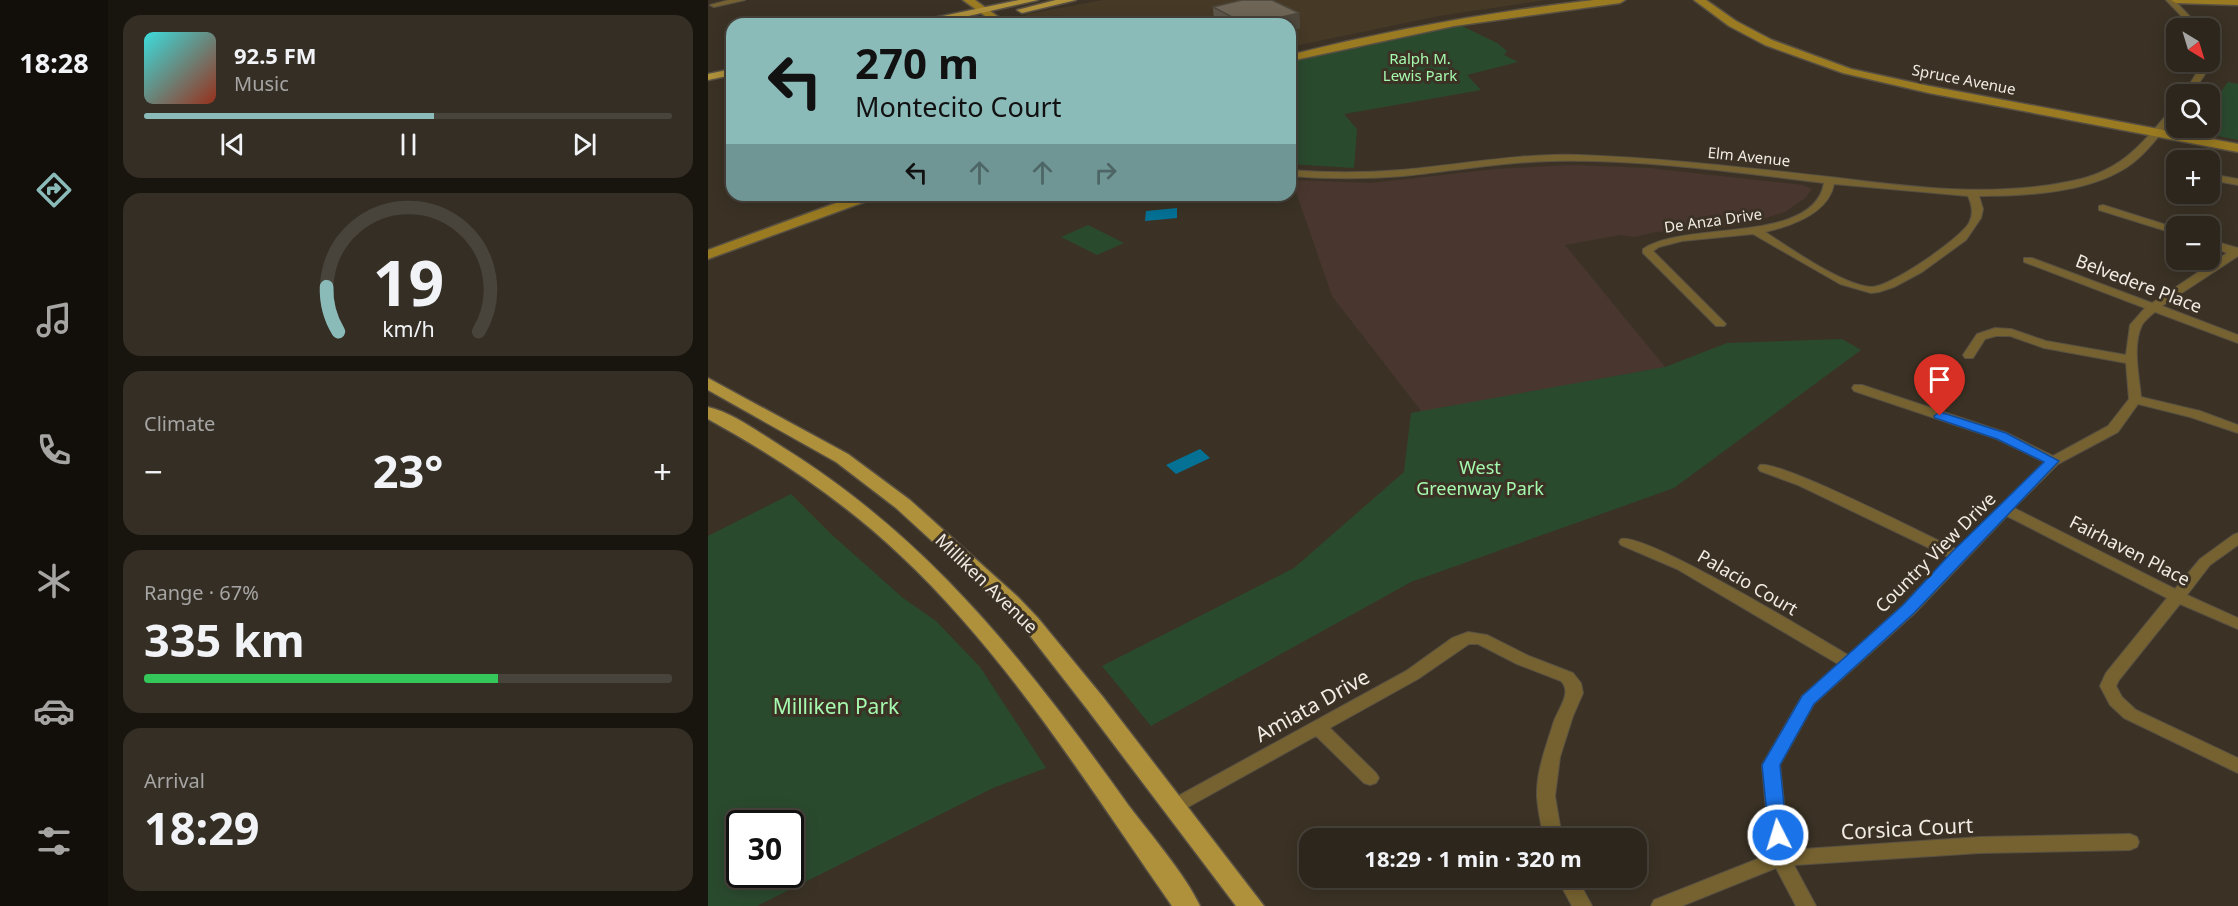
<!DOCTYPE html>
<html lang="en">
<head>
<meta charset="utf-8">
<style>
	body { margin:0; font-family:"Noto Sans",sans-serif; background:#342e25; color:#f1f3f6; height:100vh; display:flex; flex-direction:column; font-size:22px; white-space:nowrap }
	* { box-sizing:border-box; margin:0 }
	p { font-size:20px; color:#a6a5a3 }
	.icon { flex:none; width:33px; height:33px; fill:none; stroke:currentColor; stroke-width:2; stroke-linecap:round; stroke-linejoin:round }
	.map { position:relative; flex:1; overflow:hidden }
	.details { display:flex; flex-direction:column; gap:15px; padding:15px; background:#18150f; width:600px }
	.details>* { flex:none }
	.banner { position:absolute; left:18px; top:18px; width:570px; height:183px; border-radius:18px; box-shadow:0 3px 15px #0003,0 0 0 2px #48433b; background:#8bbbb9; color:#111; overflow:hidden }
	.needle { width:39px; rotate:142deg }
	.buttons { position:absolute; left:1458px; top:18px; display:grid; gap:12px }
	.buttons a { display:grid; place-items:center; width:54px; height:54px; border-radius:12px; background:#2c261c; box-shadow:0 3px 15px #0003,0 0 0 2px #48433b; font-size:30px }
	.speed { position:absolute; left:18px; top:810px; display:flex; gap:12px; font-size:30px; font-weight:700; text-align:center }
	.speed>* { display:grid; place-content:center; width:78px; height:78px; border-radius:50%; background:#2c261c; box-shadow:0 3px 15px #0003,0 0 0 2px #48433b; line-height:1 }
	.speed .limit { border:3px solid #111; border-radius:9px; background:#fff; color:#111 }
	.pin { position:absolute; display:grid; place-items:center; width:51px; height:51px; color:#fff; margin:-62px -26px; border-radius:50% 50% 50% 0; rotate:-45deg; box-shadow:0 0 6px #0007 }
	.pin .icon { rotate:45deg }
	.me { position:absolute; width:66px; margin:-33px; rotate:355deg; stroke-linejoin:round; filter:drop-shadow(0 0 4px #0008) }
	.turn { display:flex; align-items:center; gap:21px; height:126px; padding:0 30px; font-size:27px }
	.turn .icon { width:78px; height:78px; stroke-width:2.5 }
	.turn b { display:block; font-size:42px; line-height:51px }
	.lanes { display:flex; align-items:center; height:57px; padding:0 30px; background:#0003; justify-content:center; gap:30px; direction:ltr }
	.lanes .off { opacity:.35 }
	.big { font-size:45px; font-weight:700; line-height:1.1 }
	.details .tile { flex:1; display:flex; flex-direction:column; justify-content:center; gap:9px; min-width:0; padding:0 21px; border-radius:18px; background:#342e25 }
	.details .dial { align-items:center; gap:0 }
	.dial svg { height:156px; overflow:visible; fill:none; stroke:#48433b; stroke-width:7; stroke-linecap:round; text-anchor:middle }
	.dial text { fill:#f1f3f6; stroke:none }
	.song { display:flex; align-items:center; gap:18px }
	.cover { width:72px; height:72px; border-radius:9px; background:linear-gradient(135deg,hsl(180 70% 55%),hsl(10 70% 35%)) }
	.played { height:6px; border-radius:3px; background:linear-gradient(90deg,#8bbbb9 55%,#48433b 55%) }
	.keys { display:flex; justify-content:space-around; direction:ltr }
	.heat { display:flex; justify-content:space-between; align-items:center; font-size:33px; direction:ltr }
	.charge { height:9px; border-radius:4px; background:linear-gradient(90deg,#34c759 67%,#48433b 0) }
	.trip { position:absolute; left:591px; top:828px; width:348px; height:60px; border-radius:18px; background:#2c261c; box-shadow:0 3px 15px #0003,0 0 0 2px #48433b; font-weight:700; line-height:60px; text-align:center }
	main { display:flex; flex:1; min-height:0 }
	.tab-bar { display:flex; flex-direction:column; width:108px; justify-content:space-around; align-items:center; background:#120f0b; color:#a6a5a3 }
	.tab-bar .icon { width:42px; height:42px }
	.tab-bar .selected { color:#8bbbb9 }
	.tab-bar b { font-size:27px; color:#f1f3f6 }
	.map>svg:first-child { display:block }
	.built { fill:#463926 }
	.education { fill:#49372f }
	.green { fill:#2a4a2e; fill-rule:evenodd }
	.water { fill:#047195 }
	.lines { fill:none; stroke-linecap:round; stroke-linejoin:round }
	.street-casing { stroke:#585043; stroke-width:2 }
	.secondary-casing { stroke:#585043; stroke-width:3 }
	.primary-casing { stroke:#585043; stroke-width:3 }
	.street { fill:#756230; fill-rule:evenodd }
	.secondary { fill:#9a7b22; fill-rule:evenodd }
	.primary { fill:#af903b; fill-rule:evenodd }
	.wall { fill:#5f574a }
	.shaded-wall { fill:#4d473c }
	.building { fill:#6e6556; stroke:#4d473c; stroke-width:1.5 }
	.route { fill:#1a73e8; stroke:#114b97; stroke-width:1.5 }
	.labels { text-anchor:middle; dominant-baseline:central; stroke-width:6; stroke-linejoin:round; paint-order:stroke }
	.far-park-label { font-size:15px; fill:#a5f9ae; stroke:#3b3225 }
	.far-street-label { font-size:15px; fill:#f1ebe3; stroke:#3b3225 }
	.street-label { font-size:18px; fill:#f1ebe3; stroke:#3b3225 }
	.park-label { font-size:18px; fill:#a5f9ae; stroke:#3b3225 }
	.near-street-label { font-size:21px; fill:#f1ebe3; stroke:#3b3225 }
	.near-park-label { font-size:21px; fill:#a5f9ae; stroke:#3b3225 }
</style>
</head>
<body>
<main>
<nav class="tab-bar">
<b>18:28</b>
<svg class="icon selected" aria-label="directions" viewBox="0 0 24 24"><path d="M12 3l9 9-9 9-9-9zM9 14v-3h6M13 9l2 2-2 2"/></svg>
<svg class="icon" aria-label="music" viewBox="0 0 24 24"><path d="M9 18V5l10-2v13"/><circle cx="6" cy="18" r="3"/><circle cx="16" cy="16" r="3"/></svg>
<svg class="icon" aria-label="phone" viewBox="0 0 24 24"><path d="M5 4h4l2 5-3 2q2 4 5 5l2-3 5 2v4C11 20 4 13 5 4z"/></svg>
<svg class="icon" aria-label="climate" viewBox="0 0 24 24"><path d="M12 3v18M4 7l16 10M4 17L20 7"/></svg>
<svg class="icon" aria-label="car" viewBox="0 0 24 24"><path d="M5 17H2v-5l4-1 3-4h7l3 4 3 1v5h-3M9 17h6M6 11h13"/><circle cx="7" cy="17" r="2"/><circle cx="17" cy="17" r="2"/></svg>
<svg class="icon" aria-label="filters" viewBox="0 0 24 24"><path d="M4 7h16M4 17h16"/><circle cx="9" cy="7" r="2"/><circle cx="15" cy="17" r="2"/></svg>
</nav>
<section class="details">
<div class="tile">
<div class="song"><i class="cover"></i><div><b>92.5 FM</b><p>Music</p></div></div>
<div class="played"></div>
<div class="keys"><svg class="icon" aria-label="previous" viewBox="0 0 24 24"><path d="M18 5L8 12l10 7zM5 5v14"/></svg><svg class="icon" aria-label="pause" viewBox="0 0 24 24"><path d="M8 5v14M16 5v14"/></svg><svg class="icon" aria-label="next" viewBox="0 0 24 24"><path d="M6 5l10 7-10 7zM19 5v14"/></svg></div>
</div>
<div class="tile dial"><svg viewBox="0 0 100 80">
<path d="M14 69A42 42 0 1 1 86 69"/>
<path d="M14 69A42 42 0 0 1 8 46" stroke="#8bbbb9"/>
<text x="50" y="56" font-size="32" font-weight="700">19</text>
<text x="50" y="72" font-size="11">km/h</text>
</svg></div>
<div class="tile"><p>Climate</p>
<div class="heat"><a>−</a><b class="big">23°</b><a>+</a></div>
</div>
<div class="tile"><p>Range · 67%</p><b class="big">335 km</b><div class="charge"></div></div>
<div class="tile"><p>Arrival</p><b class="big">18:29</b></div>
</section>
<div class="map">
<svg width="1530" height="906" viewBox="0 0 1530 906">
	<rect width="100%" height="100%" fill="#3b3225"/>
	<path class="built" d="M395,0H838L731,16L582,47V24H322L314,19L319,14Z"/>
	<path class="education" d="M863,165L940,168L1095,185L1104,189L1097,198L1077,212L1043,223L994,230L947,232L927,237L912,235L857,245L957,367L714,412L624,296L584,180L663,183L788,169Z"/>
	<path class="green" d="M752,25L789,43L799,51L796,55L810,62L759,75L773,90L636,114L649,129L646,168L582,164V62L680,39Z
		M1520,82L1530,84V140L1480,130L1483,128H1502V107Z
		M380,225L416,243L389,255L353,237Z
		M1134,339L1153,350L966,488L703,582L443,726L394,666L586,568L696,472L703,413L957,367L1019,343Z
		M83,494L123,534L195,598L228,621L272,667L338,768L285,788L49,906H0V536ZM32,824H82V874H32Z"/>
	<path class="water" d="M469,208V218L437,221L438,211Z
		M492,449L502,458L468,474L458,465Z"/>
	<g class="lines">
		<g class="street-casing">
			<path id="street" d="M21,0H37L6,7L2,5Z
				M1458,0H1466L1493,28H1485Z
				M1502,60L1503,65L1484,94H1476L1495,62Z
				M1468,106V114C1455,131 1442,149 1426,162C1387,193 1318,196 1271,196L1275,209L1273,218L1258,240L1214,272L1186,287L1171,292L1163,293L1132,284L1045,234L974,241L951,247L945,251L1018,324L1016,326H1008L935,253V249C976,220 1106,245 1116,183C1026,172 935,159 844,161C794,162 745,171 695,176C658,179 620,179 582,176V170C619,173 655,173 692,170C752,165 810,153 871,155C955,158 1039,168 1122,177C1202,187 1284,198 1364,181C1414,171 1434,144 1465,107ZM1126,184L1260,196C1264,205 1266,214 1261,223C1252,239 1181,288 1163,287C1134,285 1082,248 1057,232C1083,226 1120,214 1126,184Z
				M1502,174L1530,179V185L1502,180Z
				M1395,205L1468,228V234L1391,210V206Z
				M1502,240L1530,248V256L1454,306L1530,335V343L1447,312C1442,316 1437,320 1434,325C1424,345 1431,376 1433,397L1492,411L1530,425V433L1482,417L1430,404L1410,432L1350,464L1306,508L1467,589L1492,559L1525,535L1530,533V545L1502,565L1479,595L1530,618V629L1472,604L1411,680L1408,686L1414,697L1428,710L1530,758V773L1416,718L1402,705L1392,686L1398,673L1459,598L1299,516L1207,613L1106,704L1072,765L1081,850L1272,837L1422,834L1429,837L1431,842L1429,847L1422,850L1272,853L1086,865L1108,906H1088L1068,868L974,906H943L946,900L1062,854L1054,765L1094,696L1130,664L969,569L913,545L911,542L913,539C938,532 1108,636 1140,655L1195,605L1240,557L1090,485L1052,471L1050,468L1052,465C1072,460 1220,536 1248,549L1336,462L1289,439L1146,391L1144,388L1146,385H1154L1299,433L1345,456L1400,426L1421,399L1418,363L1336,348L1302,336H1288L1277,339L1265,358H1257L1255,355L1269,334L1287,328L1303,329L1338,341L1418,355L1422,325L1437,308L1316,262V258H1324L1444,303L1519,253L1502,246Z
				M760,632L779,635L821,656L865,673L873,683L875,693L865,716L852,757L847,796L854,838H836C833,825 830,810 829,797C828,772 838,747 845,724C849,710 865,693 853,681L809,664L770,644H761L710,679L622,728L668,773L671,778L668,783L662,785L656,783L608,736L473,811L467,813L461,811L458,806L461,801L698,671L744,638Z
				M849,878H869L884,906H864Z"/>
		</g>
		<g class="secondary-casing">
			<path id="secondary" d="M255,0H267L300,24H288Z
				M886,0H917L912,3L746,26L582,61V55C682,30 783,12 886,0Z
				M986,0H998L1028,21L1064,40L1143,69L1221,86L1530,144V152L1221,93L1135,73L1057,45L1021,26Z
				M1463,0H1530V5L1468,3Z
				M150,195H169L167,198L0,259V250Z"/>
		</g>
		<g class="primary-casing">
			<path id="primary" d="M311,0H330L226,24H206L211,21Z
				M348,0H368L314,13L309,10Z
				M24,69V75L0,80V74Z
				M0,378L140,454L202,500L310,597L330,618L395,697L556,906H528L379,709L316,628L296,607L188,508L128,462L0,390Z
				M0,407C26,413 53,434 76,448C225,541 320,665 421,806C443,835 477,874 492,906H464C380,786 300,656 192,555C135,501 69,457 0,419Z"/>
		</g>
		<use href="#street" class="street"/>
		<use href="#secondary" class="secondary"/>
		<use href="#primary" class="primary"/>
	</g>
	<path class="wall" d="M505,7L591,13L592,28L582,31V24H509L506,23Z"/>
	<path class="shaded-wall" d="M591,13L592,28L582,31V24H543Z"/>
	<path class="building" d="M534,0H564L591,13L543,24H537L505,7Z"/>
	<path class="route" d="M1232,412L1298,433L1351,461L1206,613L1106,704L1072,765L1079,835L1077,840L1070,842L1063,840L1061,835L1054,765L1094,696L1195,605L1244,552L1336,462L1289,439L1227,418L1226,416Z"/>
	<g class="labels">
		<g class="far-park-label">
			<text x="712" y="58">Ralph M.<tspan x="712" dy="17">Lewis Park</tspan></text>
		</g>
		<g class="far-street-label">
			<text transform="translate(1256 79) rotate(11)">Spruce Avenue</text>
			<text transform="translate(1041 156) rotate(6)">Elm Avenue</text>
			<text transform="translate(1005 220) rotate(-8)">De Anza Drive</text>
		</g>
		<g class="street-label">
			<text transform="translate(1431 283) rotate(21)">Belvedere Place</text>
			<text transform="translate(1422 550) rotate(27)">Fairhaven Place</text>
			<text transform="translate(1227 552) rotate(-45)">Country View Drive</text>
			<text transform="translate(1040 582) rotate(30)">Palacio Court</text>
			<text transform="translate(279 583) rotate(44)">Milliken Avenue</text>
		</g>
		<g class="park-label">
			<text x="772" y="467">West<tspan x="772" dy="21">Greenway Park</tspan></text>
		</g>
		<g class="near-street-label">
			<text transform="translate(604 705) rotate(-29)">Amiata Drive</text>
			<text transform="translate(1199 828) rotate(-3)">Corsica Court</text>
		</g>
		<g class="near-park-label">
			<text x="128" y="706">Milliken Park</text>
		</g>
	</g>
</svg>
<div class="buttons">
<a><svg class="needle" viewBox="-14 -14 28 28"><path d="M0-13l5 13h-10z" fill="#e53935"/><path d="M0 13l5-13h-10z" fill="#a6a5a3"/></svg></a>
<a><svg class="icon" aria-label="search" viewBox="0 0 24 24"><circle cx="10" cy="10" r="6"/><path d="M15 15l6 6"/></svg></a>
<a>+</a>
<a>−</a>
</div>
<div class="speed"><div class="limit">30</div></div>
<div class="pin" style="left:1232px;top:416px;background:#d93025"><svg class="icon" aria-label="arrive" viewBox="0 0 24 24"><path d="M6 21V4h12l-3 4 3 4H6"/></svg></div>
<svg class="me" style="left:1070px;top:835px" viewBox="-20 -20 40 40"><circle r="17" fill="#1a73e8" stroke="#fff" stroke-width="3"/><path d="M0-11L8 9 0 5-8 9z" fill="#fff"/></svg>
<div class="trip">18:29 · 1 min · 320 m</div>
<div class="banner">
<div class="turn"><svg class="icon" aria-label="left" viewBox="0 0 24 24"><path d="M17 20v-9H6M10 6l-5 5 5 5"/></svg><div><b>270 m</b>Montecito Court</div></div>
<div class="lanes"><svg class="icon" aria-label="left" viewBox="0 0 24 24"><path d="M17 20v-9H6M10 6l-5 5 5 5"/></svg><svg class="icon off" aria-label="ahead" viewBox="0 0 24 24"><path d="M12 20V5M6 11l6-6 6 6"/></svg><svg class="icon off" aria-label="ahead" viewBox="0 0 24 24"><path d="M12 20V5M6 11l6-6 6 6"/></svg><svg class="icon off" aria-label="right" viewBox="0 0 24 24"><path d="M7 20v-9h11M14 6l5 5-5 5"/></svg></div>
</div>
</div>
</main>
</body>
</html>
